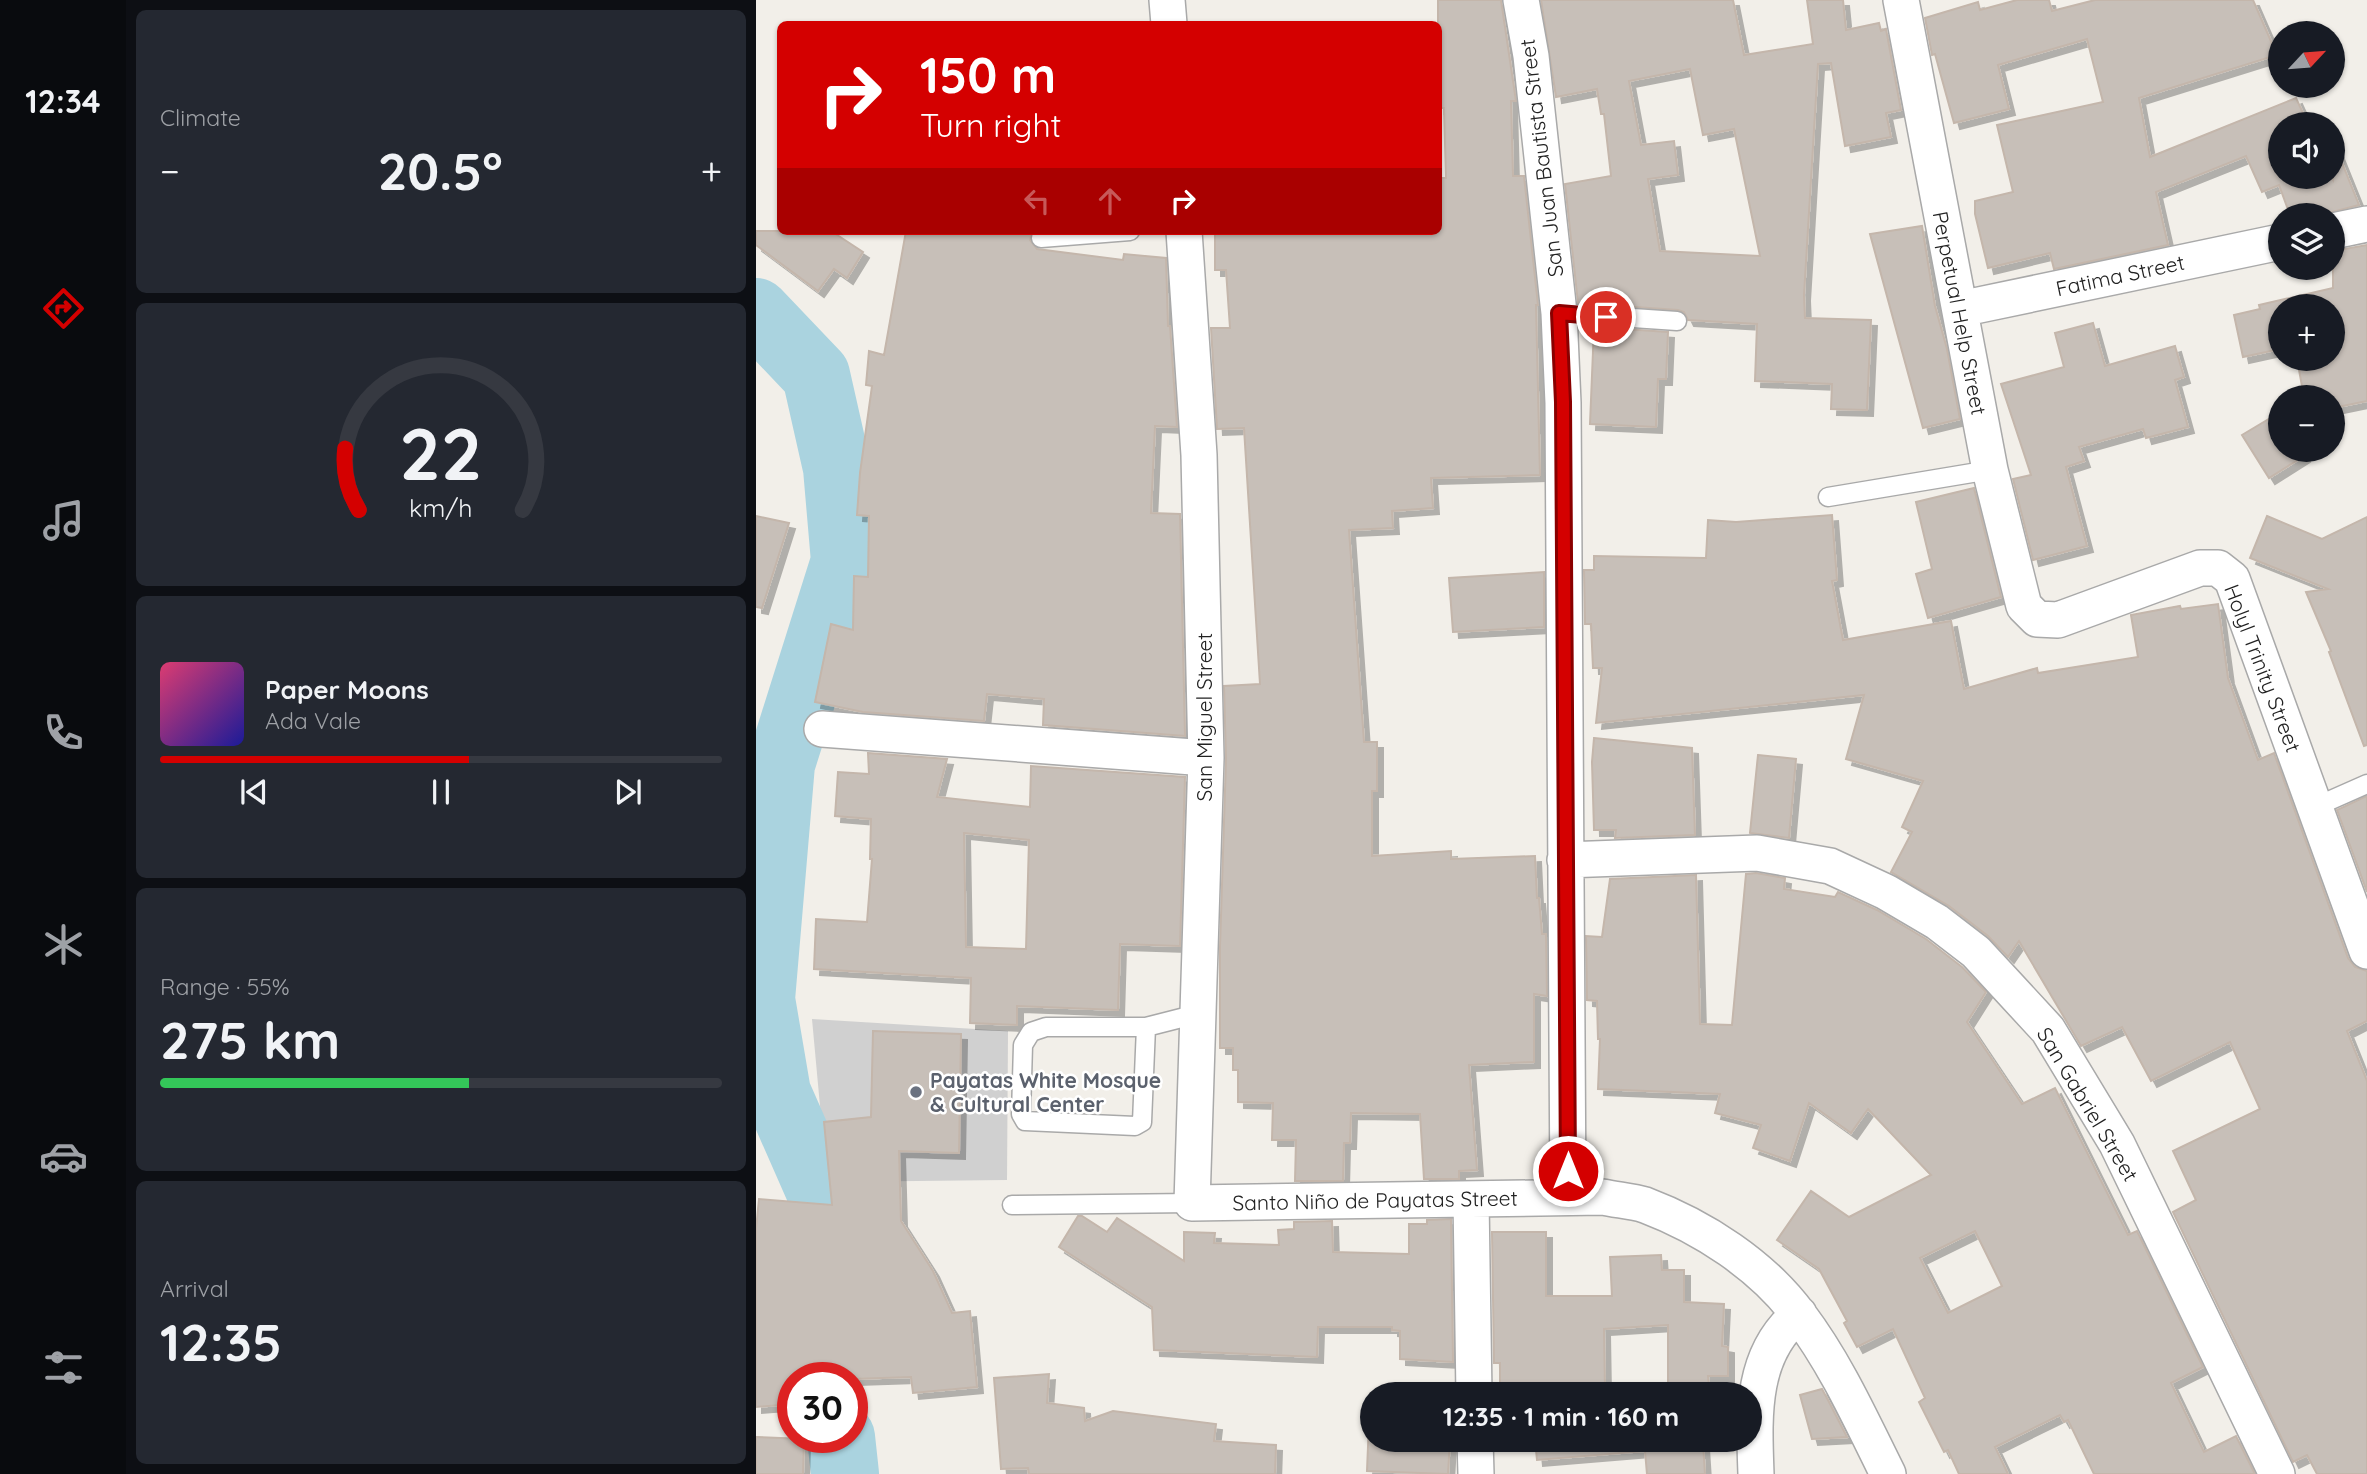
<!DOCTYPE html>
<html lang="en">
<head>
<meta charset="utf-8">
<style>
	body { margin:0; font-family:Quicksand,sans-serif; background:#242831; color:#f1f3f6; height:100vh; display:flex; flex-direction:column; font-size:26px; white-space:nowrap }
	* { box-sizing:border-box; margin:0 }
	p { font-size:23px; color:#9ea1a6 }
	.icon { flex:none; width:38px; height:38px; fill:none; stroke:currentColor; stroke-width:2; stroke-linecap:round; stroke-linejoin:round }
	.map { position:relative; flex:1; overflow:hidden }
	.side { display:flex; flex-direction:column; gap:10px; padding:10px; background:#0d0f14; width:630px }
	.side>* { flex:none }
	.top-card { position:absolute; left:21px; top:21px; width:665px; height:214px; border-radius:10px; box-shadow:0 2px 5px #0004; background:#d40000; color:#fff; overflow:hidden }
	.needle { width:46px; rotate:64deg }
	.fabs { position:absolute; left:1512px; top:21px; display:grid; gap:14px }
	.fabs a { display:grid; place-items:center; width:77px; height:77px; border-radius:50%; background:#171b24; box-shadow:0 2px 5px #0004; font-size:35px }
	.speed { position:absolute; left:21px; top:1362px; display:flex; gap:14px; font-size:35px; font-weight:700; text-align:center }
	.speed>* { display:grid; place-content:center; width:91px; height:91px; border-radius:50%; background:#171b24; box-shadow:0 2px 5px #0004; line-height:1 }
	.speed .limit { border:10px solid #d22; background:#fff; color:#111 }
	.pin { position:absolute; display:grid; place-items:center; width:60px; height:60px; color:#fff; margin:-30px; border:4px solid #fff; border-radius:50%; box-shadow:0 2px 7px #0007 }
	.me { position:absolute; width:77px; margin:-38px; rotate:0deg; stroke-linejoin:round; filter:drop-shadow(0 0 5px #0008) }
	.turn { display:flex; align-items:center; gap:24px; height:147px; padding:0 28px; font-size:32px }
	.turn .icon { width:91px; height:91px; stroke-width:2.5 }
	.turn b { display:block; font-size:49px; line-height:60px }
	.lanes { display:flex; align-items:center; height:66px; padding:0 28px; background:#0003; justify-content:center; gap:35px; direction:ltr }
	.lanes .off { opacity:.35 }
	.big { font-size:52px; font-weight:700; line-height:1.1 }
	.side .card { flex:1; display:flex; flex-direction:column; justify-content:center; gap:10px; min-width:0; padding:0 24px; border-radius:10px; background:#242831 }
	.side .dial { align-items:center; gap:0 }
	.dial svg { height:182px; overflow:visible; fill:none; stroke:#363941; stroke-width:7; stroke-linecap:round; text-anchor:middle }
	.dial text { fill:#f1f3f6; stroke:none }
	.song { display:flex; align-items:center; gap:21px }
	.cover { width:84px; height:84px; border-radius:10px; background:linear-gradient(135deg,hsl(340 70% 55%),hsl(240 70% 35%)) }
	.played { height:7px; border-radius:4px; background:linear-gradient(90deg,#d40000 55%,#363941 55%) }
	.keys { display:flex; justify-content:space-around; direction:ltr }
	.heat { display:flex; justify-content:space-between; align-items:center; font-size:38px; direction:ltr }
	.charge { height:10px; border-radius:5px; background:linear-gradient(90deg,#34c759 55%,#363941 0) }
	.trip { position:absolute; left:604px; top:1382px; width:402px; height:70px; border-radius:35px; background:#171b24; box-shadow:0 2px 5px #0004; font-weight:700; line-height:70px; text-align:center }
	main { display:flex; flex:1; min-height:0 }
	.menu { display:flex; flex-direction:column; width:126px; justify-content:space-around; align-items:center; background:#090b0e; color:#9ea1a6 }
	.menu .icon { width:49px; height:49px }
	.menu .selected { color:#d40000 }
	.menu b { font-size:32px; color:#f1f3f6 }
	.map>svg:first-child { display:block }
	.religious { fill:#d0d0d0 }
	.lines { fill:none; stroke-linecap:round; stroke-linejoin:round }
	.river { stroke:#aad3df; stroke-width:68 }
	.building { fill:#c7bfb8; stroke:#c4b6ab; stroke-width:2; fill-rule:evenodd; filter:url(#shadow) }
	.service-casing { stroke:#a9a9a9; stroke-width:21 }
	.minor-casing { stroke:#a9a9a9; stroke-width:38 }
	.service { stroke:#fff; stroke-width:18 }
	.minor { stroke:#fff; stroke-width:35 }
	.route-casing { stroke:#8a0000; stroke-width:18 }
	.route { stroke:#d40000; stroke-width:12 }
	.worship-dot { fill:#6b7280; stroke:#fff; stroke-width:2.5 }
	.labels { text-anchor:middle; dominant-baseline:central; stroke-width:5; stroke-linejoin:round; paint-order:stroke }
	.street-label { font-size:21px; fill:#222; stroke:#fff }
	.worship-label { font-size:21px; font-weight:bold; fill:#5b616d; stroke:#fff; text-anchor:start }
</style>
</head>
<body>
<main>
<nav class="menu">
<b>12:34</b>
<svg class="icon selected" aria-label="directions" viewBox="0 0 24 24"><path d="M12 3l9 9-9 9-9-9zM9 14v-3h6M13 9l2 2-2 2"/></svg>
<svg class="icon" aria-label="music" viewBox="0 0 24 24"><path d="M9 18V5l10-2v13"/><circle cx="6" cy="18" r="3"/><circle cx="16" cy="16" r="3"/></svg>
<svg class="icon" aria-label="phone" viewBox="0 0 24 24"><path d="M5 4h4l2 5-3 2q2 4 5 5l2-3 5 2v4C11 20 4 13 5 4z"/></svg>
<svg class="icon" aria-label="climate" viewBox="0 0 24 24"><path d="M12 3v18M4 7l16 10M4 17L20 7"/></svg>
<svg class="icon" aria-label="car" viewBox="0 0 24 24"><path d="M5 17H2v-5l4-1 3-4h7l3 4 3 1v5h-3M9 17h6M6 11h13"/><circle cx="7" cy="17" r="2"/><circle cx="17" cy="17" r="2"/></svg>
<svg class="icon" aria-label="filters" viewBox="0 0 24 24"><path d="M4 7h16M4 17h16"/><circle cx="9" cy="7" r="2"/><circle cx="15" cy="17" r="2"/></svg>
</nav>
<section class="side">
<div class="card"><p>Climate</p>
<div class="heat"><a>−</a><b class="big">20.5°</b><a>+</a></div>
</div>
<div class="card dial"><svg viewBox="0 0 100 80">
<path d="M14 69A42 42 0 1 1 86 69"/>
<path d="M14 69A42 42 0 0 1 8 42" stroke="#d40000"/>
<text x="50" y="56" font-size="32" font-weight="700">22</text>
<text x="50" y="72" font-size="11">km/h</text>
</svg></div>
<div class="card">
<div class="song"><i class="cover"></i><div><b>Paper Moons</b><p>Ada Vale</p></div></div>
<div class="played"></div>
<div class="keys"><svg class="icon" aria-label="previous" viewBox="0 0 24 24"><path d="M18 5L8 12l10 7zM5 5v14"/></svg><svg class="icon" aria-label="pause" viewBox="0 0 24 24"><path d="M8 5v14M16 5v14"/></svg><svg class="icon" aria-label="next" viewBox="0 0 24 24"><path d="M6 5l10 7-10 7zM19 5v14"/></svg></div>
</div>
<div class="card"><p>Range · 55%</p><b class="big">275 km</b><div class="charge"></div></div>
<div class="card"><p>Arrival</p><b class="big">12:35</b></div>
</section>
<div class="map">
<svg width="1611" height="1474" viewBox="0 0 1611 1474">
	<defs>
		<filter id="shadow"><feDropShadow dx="6" dy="6" stdDeviation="0" flood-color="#0004"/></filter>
	</defs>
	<rect width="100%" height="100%" fill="#f2efe9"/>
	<path class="religious" d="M56,1019L252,1031L251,1180L71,1182Z"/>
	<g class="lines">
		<path class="river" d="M0,312L60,375L81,468L89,561L25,764L5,999L21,1093L65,1193V1268L68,1297
			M85,1437L89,1474"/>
	</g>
	<path class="building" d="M682,0H745L760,101H755L757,176H768L782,305H780L784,475L675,478L677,508L636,511L637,528L593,530L608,742H621V791H616V856L695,851V859L779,856L781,898H783L786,934H790L791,996L778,994V1062L713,1065L721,1170L703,1171V1179H668L664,1114L595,1113L594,1143H588L587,1181H539L540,1140H516L517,1103L482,1102V1070H477V1048H464V947L470,759L468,686L504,684L488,428L461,429L455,328H474L470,270H459V231H682V211L685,210L684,178H690L688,108H682Z
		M785,0H977L988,55L1057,44L1051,0H1087L1090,30L1123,23L1125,31L1130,29L1145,110L1130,113L1135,137L1089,146L1075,63L1062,64L1048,295L1049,318L1115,320L1111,410L1075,409L1076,384L999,381L1001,324L932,320L928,312L922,310L822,303L809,184L855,176L848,114H845L841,89L800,97ZM934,69L947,135L978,129L1004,256L904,251L892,179L922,175L918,141L885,145L873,81Z
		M1261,0H1293L1296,11L1339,0H1497L1521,55L1383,98L1394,157L1540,98L1552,124H1524V177H1575L1577,180L1578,143L1603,205L1565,215H1534L1523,185L1506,192L1490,156L1400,192L1412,245L1298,269L1294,253L1232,268L1219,214V201L1257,192L1241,125L1347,102L1331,39L1242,65L1253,109L1198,123L1179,54L1176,55L1169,18L1222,2L1224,10Z
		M1166,226L1179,306L1191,349L1204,419L1167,428L1114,234Z
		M0,231H75L107,252L91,278L78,269L62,291L0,245Z
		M150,231H276L274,240L281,249L367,260L368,254L410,258L412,326H414L421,427L399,426L395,513L424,514L429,736L287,725L288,699L231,694L228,721L107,712L59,702L75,624L97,630L98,576L112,577L113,516L101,515L104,473L116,386L110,385L113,351L128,355Z
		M1611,245V401L1577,408V397H1548L1541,359H1577V306H1524V349L1487,357L1478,315L1504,309L1503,305L1577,288V251Z
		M1337,323L1349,366L1419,346L1428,377L1419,380L1432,427L1390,438L1387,429L1323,447L1328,461L1310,467L1331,546L1277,560L1257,479L1275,475L1245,384L1308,367L1299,333Z
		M838,327L912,332L910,379H902L900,427L834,424Z
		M1521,414L1524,419V450H1544L1548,456L1513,478L1486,435Z
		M1218,488L1245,597L1172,618L1160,574L1176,569L1160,502Z
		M1076,515L1081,580L1076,581L1087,640L1195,621L1208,689L1281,668L1282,673L1382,657L1375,615L1424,606L1425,609L1462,604L1472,678L1502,760L1518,753L1592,958L1599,967L1611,971V1021L1591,1031L1611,1081V1474H1561L1551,1455L1537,1462L1417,1212L1440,1200L1417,1151L1504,1109L1474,1042L1395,1081L1366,1027L1325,1046L1263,941L1252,957L1232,936L1193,906L1135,872L1156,832L1146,827L1167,781L1090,759L1108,695L840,723L846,668H837L835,624H829L828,570H838V556L950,558L952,520L980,522Z
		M0,516L33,523L6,608L0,607Z
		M1511,516L1566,539L1611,517V745L1608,746L1573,652L1575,651L1550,592L1572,589L1494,558Z
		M788,572V627L697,632L693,578Z
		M838,738L936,748L939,835L859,838L860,830H838L836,762Z
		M112,753L191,759L181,797L274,807L275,766L429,777L424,946L364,944L362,1010L261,1006V1025L214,1023L215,978L58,969L60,919L111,922L116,859H114L115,819L79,816L82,772L113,774ZM208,833L273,840L270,949L210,947Z
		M1002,755L1040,759L1033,838L994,833Z
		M1611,796V892L1581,810Z
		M1000,873L1029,878L1028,889L1079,897L1082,892L1121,910L1170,939L1206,967L1230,992L1211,1022L1266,1104L1299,1088L1372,1235L1381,1231L1447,1367L1415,1383L1448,1452L1480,1436L1499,1474H1338L1312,1420L1308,1422L1304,1415L1239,1447L1252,1474H1203L1192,1450L1188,1452L1163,1402L1169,1398L1137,1329L1101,1347L1088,1323L1091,1321L1063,1269L1021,1240L1055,1191L1093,1217L1175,1175L1112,1109L1095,1133L1053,1103L1034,1161L997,1148L1005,1125L959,1113L964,1094L842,1089L844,1039H842L841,1001L831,1000L830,936L846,937L854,879L940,875L944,1024L976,1025L990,874ZM1219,1231L1246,1286L1192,1313L1164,1258Z
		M117,1031L205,1034L203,1153L143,1151L145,1221L177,1271L196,1313L214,1311L221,1387L157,1393L155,1377L96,1379L37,1377V1404L0,1407V1229L3,1199L76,1205L68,1122L115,1117Z
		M322,1216H326L351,1232L361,1218L428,1261V1232L459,1233L458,1243L523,1245L522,1230L538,1229V1222L576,1221L577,1252L653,1254V1224H671V1220L695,1219L697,1362L644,1359V1331L636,1330V1327H562L561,1357L398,1350L396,1307L303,1247Z
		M736,1232H790V1296H856L854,1257L905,1255L906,1270H928V1302L968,1304L966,1346L972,1347V1376H952L954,1395H775L774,1391L744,1390V1363H738ZM912,1325V1383L849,1388L848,1329Z
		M293,1374L291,1403L328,1408L329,1421L357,1411L460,1424L458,1441L520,1445L519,1474H273L272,1468L245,1469L238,1378Z
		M1066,1389L1073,1402L1091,1437L1056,1439L1044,1395Z
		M613,1422H616V1440H694L692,1474L611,1471Z
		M0,1437L48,1439L47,1474H0Z
		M779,1440H956L957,1443H947L949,1474H891L889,1451L781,1460Z"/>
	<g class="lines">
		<g class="service-casing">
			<path id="service" d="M285,238L374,231
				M803,313L921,321
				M1072,497L1234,470
				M1559,807L1611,784
				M390,1027L386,1122L379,1126L269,1121L265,1114L267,1045L275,1032L290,1027H390L441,1014
				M256,1205L436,1203"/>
		</g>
		<g class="minor-casing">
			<path id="minor" d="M411,0L413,24
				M765,0L775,56L803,313L807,403L812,1197
				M1145,0L1234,470L1268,606L1281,619L1302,620L1444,568H1462L1476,579L1611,951
				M428,231L443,455L450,758L436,1203L847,1197C860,1200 876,1201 889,1205C947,1227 1006,1265 1043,1315C1080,1364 1105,1420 1132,1474
				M1577,231L1611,224
				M1204,309L1524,242
				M66,729L450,758
				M809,860L1001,853L1074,866L1130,892L1181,922L1220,952L1292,1030L1361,1144L1521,1474
				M715,1199L718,1395
				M719,1440L720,1474
				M1000,1474C998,1417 994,1354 1043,1314"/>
		</g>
		<use href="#service" class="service"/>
		<use href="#minor" class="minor"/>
	</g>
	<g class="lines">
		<g class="route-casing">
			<path id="route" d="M812,1171L807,402L803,313L850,317"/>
		</g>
		<use href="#route" class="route"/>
	</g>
	<circle class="worship-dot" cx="160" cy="1092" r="7"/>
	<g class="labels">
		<g class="street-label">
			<text transform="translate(785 158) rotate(-97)">San Juan Bautista Street</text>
			<text transform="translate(1364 275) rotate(-12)">Fatima Street</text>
			<text transform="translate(1204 313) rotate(79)">Perpetual Help Street</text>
			<text transform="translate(1507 668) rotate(69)">Holyl Trinity Street</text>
			<text transform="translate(448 717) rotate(-90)">San Miguel Street</text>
			<text transform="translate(1332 1104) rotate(59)">San Gabriel Street</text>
			<text transform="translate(619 1200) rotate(-1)">Santo Niño de Payatas Street</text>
		</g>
		<g class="worship-label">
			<text x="174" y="1080">Payatas White Mosque<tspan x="174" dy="24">&amp; Cultural Center</tspan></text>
		</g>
	</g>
</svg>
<div class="fabs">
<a><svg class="needle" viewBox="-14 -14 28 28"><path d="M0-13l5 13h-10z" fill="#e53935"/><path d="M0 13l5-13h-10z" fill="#9ea1a6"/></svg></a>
<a><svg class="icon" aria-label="sound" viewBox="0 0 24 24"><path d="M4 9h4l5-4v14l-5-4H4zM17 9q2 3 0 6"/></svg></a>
<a><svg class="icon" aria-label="layers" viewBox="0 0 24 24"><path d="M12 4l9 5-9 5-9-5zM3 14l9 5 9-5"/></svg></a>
<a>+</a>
<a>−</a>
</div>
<div class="speed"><div class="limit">30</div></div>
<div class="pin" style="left:850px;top:317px;background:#d93025"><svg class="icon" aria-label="arrive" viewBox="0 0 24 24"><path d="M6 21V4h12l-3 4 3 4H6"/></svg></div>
<svg class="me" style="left:812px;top:1171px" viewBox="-20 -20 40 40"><circle r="17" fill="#d40000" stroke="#fff" stroke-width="3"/><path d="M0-11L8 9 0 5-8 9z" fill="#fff"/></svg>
<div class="trip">12:35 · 1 min · 160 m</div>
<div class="top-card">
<div class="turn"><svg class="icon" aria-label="right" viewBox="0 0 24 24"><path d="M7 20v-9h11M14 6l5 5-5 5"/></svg><div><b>150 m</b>Turn right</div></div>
<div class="lanes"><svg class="icon off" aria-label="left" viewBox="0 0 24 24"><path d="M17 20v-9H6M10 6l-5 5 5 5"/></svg><svg class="icon off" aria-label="ahead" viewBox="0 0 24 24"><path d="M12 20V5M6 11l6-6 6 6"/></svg><svg class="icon" aria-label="right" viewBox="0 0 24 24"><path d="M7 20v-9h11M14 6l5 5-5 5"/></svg></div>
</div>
</div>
</main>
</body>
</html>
